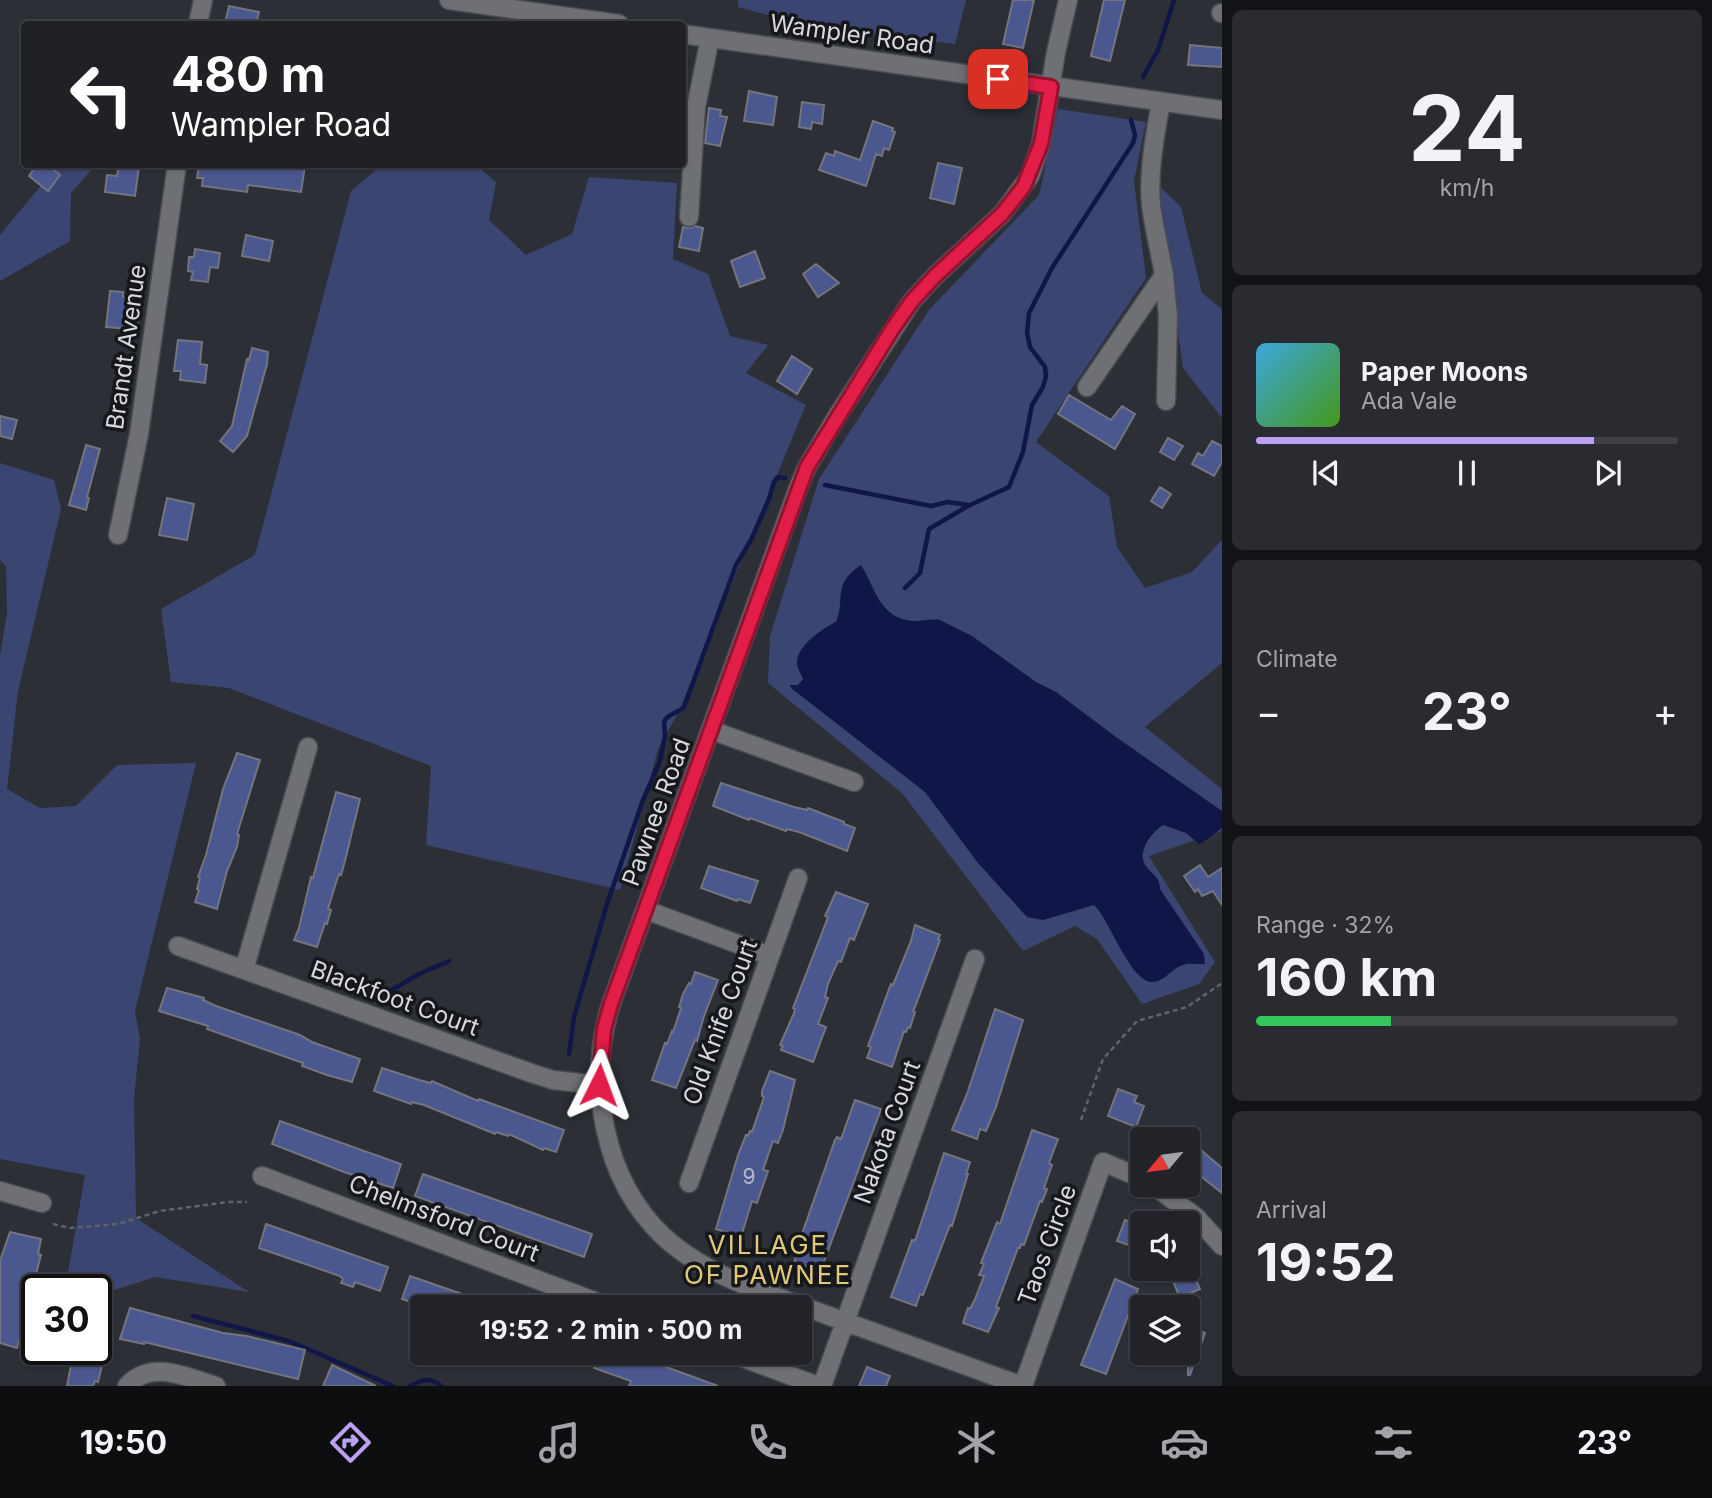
<!DOCTYPE html>
<html lang="en">
<head>
<meta charset="utf-8">
<style>
	body { margin:0; font-family:Inter,sans-serif; background:#292b30; color:#f1f3f6; height:100vh; display:flex; flex-direction:column; font-size:26px; white-space:nowrap }
	* { box-sizing:border-box; margin:0 }
	p { font-size:23px; color:#a2a4a8 }
	.icon { flex:none; width:38px; height:38px; fill:none; stroke:currentColor; stroke-width:2; stroke-linecap:round; stroke-linejoin:round }
	.map { position:relative; flex:1; overflow:hidden }
	.sheet { display:flex; flex-direction:column; gap:10px; padding:10px; background:#121316; width:490px }
	.sheet>* { flex:none }
	.guide { position:absolute; left:21px; top:21px; width:665px; height:147px; border-radius:7px; box-shadow:0 2px 5px #0004,0 0 0 2px #3e4045; background:#202124; color:#fff; overflow:hidden }
	.needle { width:46px; rotate:241deg }
	.fabs { position:absolute; left:1130px; top:1127px; display:grid; gap:14px }
	.fabs a { display:grid; place-items:center; width:70px; height:70px; border-radius:7px; background:#212328; box-shadow:0 2px 5px #0004,0 0 0 2px #3e4045; font-size:35px }
	.speed { position:absolute; left:21px; top:1274px; display:flex; gap:14px; font-size:35px; font-weight:700; text-align:center }
	.speed>* { display:grid; place-content:center; width:91px; height:91px; border-radius:50%; background:#212328; box-shadow:0 2px 5px #0004,0 0 0 2px #3e4045; line-height:1 }
	.speed .limit { border:4px solid #111; border-radius:10px; background:#fff; color:#111 }
	.pin { position:absolute; display:grid; place-items:center; width:60px; height:60px; color:#fff; margin:-30px; border-radius:14px; box-shadow:0 4px 10px #0006 }
	.me { position:absolute; width:77px; margin:-38px; rotate:3deg; stroke-linejoin:round; filter:drop-shadow(0 0 5px #0008) }
	.turn { display:flex; align-items:center; gap:24px; height:147px; padding:0 35px; font-size:32px }
	.turn .icon { width:91px; height:91px; stroke-width:2.5 }
	.turn b { display:block; font-size:49px; line-height:60px }
	.big { font-size:52px; font-weight:700; line-height:1.1 }
	.sheet .card { flex:1; display:flex; flex-direction:column; justify-content:center; gap:10px; min-width:0; padding:0 24px; border-radius:10px; background:#292b30 }
	.sheet .dial { align-items:center; gap:0 }
	.dial b { font-size:91px; line-height:1 }
	.song { display:flex; align-items:center; gap:21px }
	.cover { width:84px; height:84px; border-radius:10px; background:linear-gradient(135deg,hsl(200 70% 55%),hsl(100 70% 35%)) }
	.played { height:7px; border-radius:4px; background:linear-gradient(90deg,#bca0f2 80%,#3e4045 80%) }
	.keys { display:flex; justify-content:space-around; direction:ltr }
	.heat { display:flex; justify-content:space-between; align-items:center; font-size:38px; direction:ltr }
	.charge { height:10px; border-radius:5px; background:linear-gradient(90deg,#34c759 32%,#3e4045 0) }
	.trip { position:absolute; left:410px; top:1295px; width:402px; height:70px; border-radius:7px; background:#212328; box-shadow:0 2px 5px #0004,0 0 0 2px #3e4045; font-weight:700; line-height:70px; text-align:center }
	.menu { display:flex; height:112px; justify-content:space-around; align-items:center; background:#0d0e10; color:#a2a4a8 }
	.menu .icon { width:49px; height:49px }
	.menu .selected { color:#bca0f2 }
	.menu b { font-size:32px; color:#f1f3f6 }
	main { display:flex; flex:1; min-height:0 }
	.map>svg:first-child { display:block }
	.green { fill:#3b4572 }
	.water { fill:#111648 }
	.lines { fill:none; stroke-linecap:round; stroke-linejoin:round }
	.stream { stroke:#111648; stroke-width:4.5 }
	.building { fill:#4b5890; stroke:#73757e; stroke-width:2 }
	.minor-casing { stroke:#484a51; stroke-width:21 }
	.path { stroke:#606369; stroke-width:2.5; stroke-dasharray:5 3.5; stroke-linecap:butt }
	.minor { stroke:#6f7074; stroke-width:18 }
	.route-casing { stroke:#92132f; stroke-width:18 }
	.route { stroke:#e11d48; stroke-width:12 }
	.labels { text-anchor:middle; dominant-baseline:central; stroke-width:7; stroke-linejoin:round; paint-order:stroke }
	.number-label { font-size:21px; fill:#b5b9ca }
	.street-label { font-size:24px; fill:#d8d9de; stroke:#16171a }
	.neighbourhood-label { font-size:26px; letter-spacing:2px; fill:#e1c97c; stroke:#16171a }
</style>
</head>
<body>
<main>
<div class="map">
<svg width="1222" height="1386" viewBox="0 0 1222 1386">
	<rect width="100%" height="100%" fill="#2c2f36"/>
	<path class="green" d="M738,0H966L955,44L817,28L738,7Z
		M1058,109L1146,122L1134,181L1146,278L1036,442L1109,496L1117,547L1145,588L1192,572L1222,540V663L1145,727L1222,789V831L1149,856L1215,962L1199,984L1142,1004L1097,939L1075,926L1023,951L902,793L768,683L770,636L819,479L929,310L1039,195Z
		M383,164L476,165L496,182L489,220L526,255L572,234L589,177L677,183L673,259L708,274L730,336L768,345L746,373L806,405L678,713L658,749L620,890L426,845L431,766L229,688L171,682L161,609L255,555L351,191Z
		M58,165H106L94,167L71,193L70,241L0,281V235Z
		M1158,185L1181,207L1202,293L1222,309V418L1183,368Z
		M0,463L54,480L61,509L18,691L7,789L40,808L76,806L117,765L196,763L135,1011L140,1039L134,1099L136,1218L249,1292L155,1277L96,1296V1290H65L85,1175L0,1159V655L7,613L6,566L0,560Z"/>
	<path class="water" d="M861,565C874,586 879,614 906,620C918,623 929,618 940,620L972,636L1036,682L1056,692L1116,737L1222,811V828L1202,843L1199,844L1186,833L1163,825C1152,832 1137,851 1145,865C1151,874 1160,876 1160,889L1204,954L1205,964C1197,965 1190,962 1183,965C1172,968 1165,981 1154,982C1131,985 1109,918 1094,905L1043,920L1027,917L978,863L925,792L791,688L790,685H798L803,679C801,674 797,668 797,662C797,646 823,628 836,622C846,599 831,585 861,565Z"/>
	<g class="lines">
		<path class="stream" d="M1143,77L1158,50L1174,0
			M825,485L931,506L948,502L968,505
			M905,588L920,573L929,529L968,506L1009,487L1023,452L1032,405L1043,387L1046,376L1045,367L1030,347L1027,333L1029,313L1052,268L1133,143L1135,135L1131,120
			M392,990L419,974L449,961
			M569,1054L574,1017L607,904L643,800L660,761L665,735L664,722C667,714 678,713 684,707L736,565L751,540L769,499L774,482L778,477L785,478
			M193,1316L289,1341L393,1386
			M410,1386C422,1380 430,1376 441,1386"/>
	</g>
	<path class="building" d="M1013,0H1034L1023,48L1003,44Z
		M1104,0H1125L1110,61L1091,56Z
		M229,6L259,12L256,24H225Z
		M1190,45L1222,48V67L1188,65Z
		M749,91L777,97L773,125L744,121Z
		M802,102L824,105L822,124L812,122L811,129L799,127Z
		M709,108L721,110L720,116L727,117L720,146L705,143Z
		M873,121L893,128L892,131L895,132L889,150L884,148L882,156L876,154L866,186L819,170L826,153L834,156L835,151L860,160Z
		M938,163L962,168L954,204L930,198Z
		M37,164H46L60,175L48,191L29,176Z
		M119,164L139,167L135,196L105,192L107,175L117,176Z
		M199,164L305,166L301,192L248,185L247,192L202,186L203,178H197Z
		M695,226L703,228L699,251L679,247L683,227L689,228Z
		M246,235L273,241L269,261L242,256Z
		M195,249L220,253L218,268L210,267L208,282L191,280L193,272L188,271L189,257H194Z
		M755,251L765,278L740,287L731,261Z
		M816,264L839,283L818,297L803,274Z
		M110,291L123,292V297L139,301L137,327L131,326V329L106,327Z
		M178,340L202,342L200,364L207,365L205,383L180,380L181,371H174Z
		M252,348L268,352L267,364L247,436L233,452L220,441L232,426L247,359L249,360Z
		M792,356L812,369L797,394L777,381Z
		M1069,395L1111,420L1122,406L1135,414L1115,449L1058,414Z
		M0,416L17,420L12,439L0,436Z
		M1168,438L1183,446L1174,460L1160,452Z
		M1212,441L1222,446V462L1214,476L1192,464L1198,453L1203,456Z
		M86,445L100,449L87,497L89,498L86,510L69,505Z
		M1160,487L1171,494L1162,508L1151,501Z
		M167,498L194,504L187,540L159,535Z
		M237,753L260,760L237,834L239,835L237,847L227,871L217,909L195,902L199,890L197,889L200,878L198,877L206,855L223,789Z
		M721,783L794,807L807,810L808,808L844,822V824L855,828L847,851L799,832L787,829L786,831L750,818L749,820L713,806Z
		M336,792L360,799L345,861L341,875L339,874L335,886L328,909L331,910L327,924L325,923L317,947L294,940L299,928L311,877L313,878Z
		M1200,865L1208,877L1222,868V905L1213,891L1202,896L1198,889L1195,892L1184,876Z
		M709,866L758,881L750,903L738,899L737,901L701,888Z
		M836,892L868,904L854,940L850,938L841,962L838,961L828,984L825,997L828,998L818,1024L826,1027L813,1062L781,1050L783,1046L780,1045L794,1013L795,1009L793,1008L828,917L825,916Z
		M915,925L940,935L938,939L940,940L915,1007L913,1011L915,1012L910,1028L908,1027L906,1032L904,1031L892,1067L867,1058L871,1047L868,1046L891,984L893,985L911,941Z
		M695,972L718,980L704,1016L697,1041L695,1040L676,1088L652,1080L665,1043L667,1044L672,1031L673,1032L681,1008L679,1007L683,994L689,983L691,984Z
		M167,988L204,998L203,1000L216,1006L300,1035L312,1042L360,1059L352,1082L327,1075L302,1066L303,1063L207,1029L208,1026L159,1011Z
		M995,1009L1023,1020L996,1107L986,1131L980,1129L977,1139L952,1130L967,1094Z
		M382,1068L419,1080L431,1083L432,1081L478,1101L479,1099L564,1130L556,1152L544,1148L543,1150L509,1134L508,1136L496,1132L495,1134L424,1105L412,1102L411,1104L374,1091Z
		M770,1071L795,1080L783,1130L778,1143L773,1141L763,1170L768,1171L757,1203L752,1201L741,1237L716,1229L738,1155L746,1135L748,1136L750,1131L752,1132L764,1097L762,1096V1091Z
		M1118,1089L1137,1096L1134,1102L1144,1106L1136,1127L1108,1116Z
		M855,1100L881,1109L820,1272L794,1262L798,1252L796,1251L835,1140L837,1137L841,1139Z
		M280,1121L401,1164L393,1188L344,1172L272,1144Z
		M1032,1130L1058,1139L1049,1163L1052,1165L1044,1188L1047,1189L1042,1202L1040,1201L1024,1245L1021,1244L1020,1248H1018L996,1307L999,1308L988,1332L963,1323L968,1308L970,1309L975,1299L984,1276L979,1275L984,1264L981,1263L997,1222L1000,1224Z
		M1201,1150L1222,1168V1193L1188,1166Z
		M944,1153L970,1162L966,1174H968L952,1226L950,1225L923,1295L920,1294L916,1306L891,1297L912,1240L914,1241L916,1238Z
		M423,1174L592,1234L584,1257L415,1196Z
		M1125,1220L1143,1226V1250L1117,1241Z
		M266,1224L388,1267L380,1291L355,1282L353,1287L341,1283L343,1279L340,1276L259,1248Z
		M10,1232L41,1239L38,1254L41,1255L27,1308H30L24,1334L21,1333L17,1348L0,1343V1261Z
		M1168,1269H1191L1200,1289L1180,1298Z
		M410,1276L494,1305V1307H427L402,1299Z
		M1115,1279L1138,1289L1106,1374L1081,1365Z
		M130,1308L223,1333L247,1336L305,1350L298,1379L144,1342V1344L120,1339Z
		M1188,1326L1205,1333L1190,1375H1188Z
		M79,1349H106L98,1382L95,1381L93,1386H67L72,1360L76,1361Z
		M599,1353H628L718,1386H629L631,1381L594,1368Z
		M332,1365L376,1386H323Z
		M867,1367L890,1376L886,1386H859Z"/>
	<g class="lines">
		<g class="minor-casing">
			<path id="minor" d="M449,0L619,24
				M1221,13H1222
				M198,24L203,0
				M682,34L1222,110
				M689,217L696,107L710,38
				M1164,275L1168,316L1166,401
				M1087,387L1164,275C1160,252 1154,228 1151,205C1148,170 1155,136 1161,102
				M118,535L139,434L177,164
				M711,730L854,782
				M646,910L770,956
				M178,946L531,1073L553,1080L599,1085
				M244,970L308,747
				M262,1176L610,1307
				M689,1183L798,878
				M1153,1185L1196,1217L1222,1246
				M0,1191L42,1203
				M730,1353L818,1386
				M127,1386C151,1359 186,1377 216,1386
				M822,1386L975,959
				M1022,1386L747,1286C717,1274 688,1259 664,1237C602,1179 587,1082 611,1004L799,486L807,467L836,418L912,301L935,276L1002,214L1030,176L1041,144L1056,52L1068,0
				M1023,1386L1103,1162L1143,1179"/>
		</g>
		<path class="path" d="M1081,1120L1103,1059L1137,1021L1187,1007L1222,983
			M53,1224L70,1228L118,1224L160,1211L228,1202H247"/>
		<use href="#minor" class="minor"/>
	</g>
	<g class="lines">
		<g class="route-casing">
			<path id="route" d="M599,1085L604,1029L611,1004L807,467L893,328L912,301L935,276L1002,214L1024,186L1041,144L1051,87L998,79"/>
		</g>
		<use href="#route" class="route"/>
	</g>
	<g class="labels">
		<g class="number-label">
			<text x="749" y="1176">9</text>
		</g>
		<g class="street-label">
			<text transform="translate(852 34) rotate(8)">Wampler Road</text>
			<text transform="translate(126 347) rotate(-82)">Brandt Avenue</text>
			<text transform="translate(656 812) rotate(-70)">Pawnee Road</text>
			<text transform="translate(395 998) rotate(20)">Blackfoot Court</text>
			<text transform="translate(720 1022) rotate(-70)">Old Knife Court</text>
			<text transform="translate(887 1132) rotate(-70)">Nakota Court</text>
			<text transform="translate(444 1218) rotate(21)">Chelmsford Court</text>
			<text transform="translate(1047 1245) rotate(-70)">Taos Circle</text>
		</g>
		<g class="neighbourhood-label">
			<text x="768" y="1244">VILLAGE<tspan x="768" dy="30">OF PAWNEE</tspan></text>
		</g>
	</g>
</svg>
<div class="fabs">
<a><svg class="needle" viewBox="-14 -14 28 28"><path d="M0-13l5 13h-10z" fill="#e53935"/><path d="M0 13l5-13h-10z" fill="#a2a4a8"/></svg></a>
<a><svg class="icon" aria-label="sound" viewBox="0 0 24 24"><path d="M4 9h4l5-4v14l-5-4H4zM17 9q2 3 0 6"/></svg></a>
<a><svg class="icon" aria-label="layers" viewBox="0 0 24 24"><path d="M12 4l9 5-9 5-9-5zM3 14l9 5 9-5"/></svg></a>
</div>
<div class="speed"><div class="limit">30</div></div>
<div class="pin" style="left:998px;top:79px;background:#d93025"><svg class="icon" aria-label="arrive" viewBox="0 0 24 24"><path d="M6 21V4h12l-3 4 3 4H6"/></svg></div>
<svg class="me" style="left:599px;top:1085px" viewBox="-20 -20 40 40"><path d="M0-17L14 15 0 8-14 15z" fill="#e11d48" stroke="#fff" stroke-width="4"/></svg>
<div class="trip">19:52 · 2 min · 500 m</div>
<div class="guide">
<div class="turn"><svg class="icon" aria-label="left" viewBox="0 0 24 24"><path d="M17 20v-9H6M10 6l-5 5 5 5"/></svg><div><b>480 m</b>Wampler Road</div></div>
</div>
</div>
<section class="sheet">
<div class="card dial"><b>24</b><p>km/h</p></div>
<div class="card">
<div class="song"><i class="cover"></i><div><b>Paper Moons</b><p>Ada Vale</p></div></div>
<div class="played"></div>
<div class="keys"><svg class="icon" aria-label="previous" viewBox="0 0 24 24"><path d="M18 5L8 12l10 7zM5 5v14"/></svg><svg class="icon" aria-label="pause" viewBox="0 0 24 24"><path d="M8 5v14M16 5v14"/></svg><svg class="icon" aria-label="next" viewBox="0 0 24 24"><path d="M6 5l10 7-10 7zM19 5v14"/></svg></div>
</div>
<div class="card"><p>Climate</p>
<div class="heat"><a>−</a><b class="big">23°</b><a>+</a></div>
</div>
<div class="card"><p>Range · 32%</p><b class="big">160 km</b><div class="charge"></div></div>
<div class="card"><p>Arrival</p><b class="big">19:52</b></div>
</section>
</main>
<nav class="menu">
<b>19:50</b>
<svg class="icon selected" aria-label="directions" viewBox="0 0 24 24"><path d="M12 3l9 9-9 9-9-9zM9 14v-3h6M13 9l2 2-2 2"/></svg>
<svg class="icon" aria-label="music" viewBox="0 0 24 24"><path d="M9 18V5l10-2v13"/><circle cx="6" cy="18" r="3"/><circle cx="16" cy="16" r="3"/></svg>
<svg class="icon" aria-label="phone" viewBox="0 0 24 24"><path d="M5 4h4l2 5-3 2q2 4 5 5l2-3 5 2v4C11 20 4 13 5 4z"/></svg>
<svg class="icon" aria-label="climate" viewBox="0 0 24 24"><path d="M12 3v18M4 7l16 10M4 17L20 7"/></svg>
<svg class="icon" aria-label="car" viewBox="0 0 24 24"><path d="M5 17H2v-5l4-1 3-4h7l3 4 3 1v5h-3M9 17h6M6 11h13"/><circle cx="7" cy="17" r="2"/><circle cx="17" cy="17" r="2"/></svg>
<svg class="icon" aria-label="filters" viewBox="0 0 24 24"><path d="M4 7h16M4 17h16"/><circle cx="9" cy="7" r="2"/><circle cx="15" cy="17" r="2"/></svg>
<b>23°</b>
</nav>
</body>
</html>
